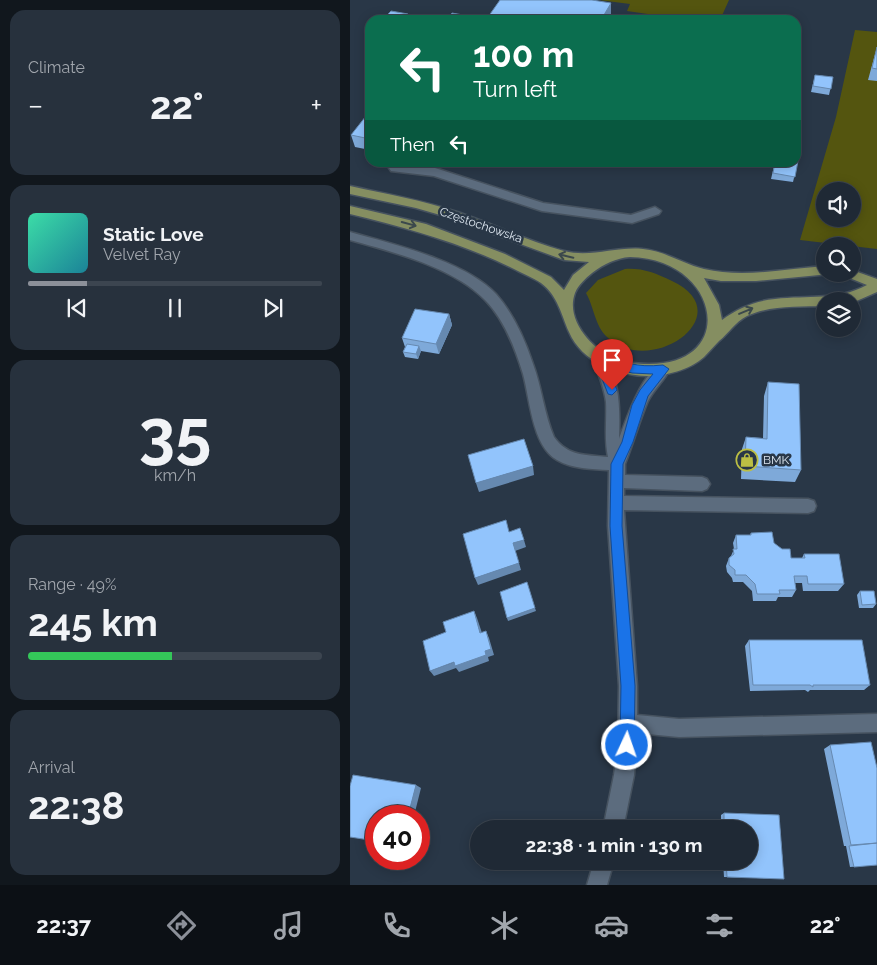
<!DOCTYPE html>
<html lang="en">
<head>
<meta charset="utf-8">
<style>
	body { margin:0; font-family:Raleway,sans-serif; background:#27313d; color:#f1f3f6; height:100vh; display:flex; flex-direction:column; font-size:19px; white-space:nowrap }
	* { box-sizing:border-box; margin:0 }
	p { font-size:16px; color:#a1a6ad }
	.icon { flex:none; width:28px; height:28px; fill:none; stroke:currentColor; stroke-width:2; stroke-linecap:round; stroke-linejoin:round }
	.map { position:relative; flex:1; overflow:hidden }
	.sheet { display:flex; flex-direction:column; gap:10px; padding:10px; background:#11171d; width:350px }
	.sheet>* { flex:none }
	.hud { position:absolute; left:15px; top:15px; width:436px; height:152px; border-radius:15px; box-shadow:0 2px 12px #0003,0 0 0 1px #3c4550; background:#0b6e4f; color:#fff; overflow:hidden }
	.controls { position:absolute; left:466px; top:182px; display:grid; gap:10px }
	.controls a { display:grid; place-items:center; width:45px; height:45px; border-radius:50%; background:#1f2935; box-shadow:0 2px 12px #0003,0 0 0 1px #3c4550; font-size:25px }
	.speed { position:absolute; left:15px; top:805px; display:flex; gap:10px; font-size:25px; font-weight:700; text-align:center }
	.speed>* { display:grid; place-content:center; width:65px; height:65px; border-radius:50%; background:#1f2935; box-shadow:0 2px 12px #0003,0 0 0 1px #3c4550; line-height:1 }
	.speed .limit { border:8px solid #d22; background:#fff; color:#111 }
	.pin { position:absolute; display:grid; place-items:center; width:42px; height:42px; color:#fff; margin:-51px -21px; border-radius:50% 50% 50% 0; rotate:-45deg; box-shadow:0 0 5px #0007 }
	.pin .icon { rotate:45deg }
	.me { position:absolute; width:55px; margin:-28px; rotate:3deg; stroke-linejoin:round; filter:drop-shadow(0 0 4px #0008) }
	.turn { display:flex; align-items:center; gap:18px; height:105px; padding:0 25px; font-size:22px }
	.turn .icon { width:65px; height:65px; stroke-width:2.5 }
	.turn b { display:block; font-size:35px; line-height:42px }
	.then { display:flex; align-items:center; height:48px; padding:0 25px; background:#0003; gap:10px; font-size:19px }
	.big { font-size:38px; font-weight:700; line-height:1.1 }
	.sheet .tile { flex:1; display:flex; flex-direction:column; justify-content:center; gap:8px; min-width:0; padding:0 18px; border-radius:15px; background:#27313d }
	.sheet .dial { align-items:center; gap:0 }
	.dial b { font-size:65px; line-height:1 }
	.song { display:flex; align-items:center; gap:15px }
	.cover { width:60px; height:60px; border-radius:8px; background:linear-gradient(135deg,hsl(160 70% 55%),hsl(190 70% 35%)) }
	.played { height:5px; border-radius:2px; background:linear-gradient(90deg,#8c9099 20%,#3c4550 20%) }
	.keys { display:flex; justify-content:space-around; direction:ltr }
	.heat { display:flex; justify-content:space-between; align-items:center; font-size:28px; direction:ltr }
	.charge { height:8px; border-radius:4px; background:linear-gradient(90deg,#34c759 49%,#3c4550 0) }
	.trip { position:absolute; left:120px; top:820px; width:288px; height:50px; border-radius:25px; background:#1f2935; box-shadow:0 2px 12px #0003,0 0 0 1px #3c4550; font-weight:700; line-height:50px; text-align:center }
	.tabs { display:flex; height:80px; justify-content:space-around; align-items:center; background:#0c1015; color:#a1a6ad }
	.tabs .icon { width:35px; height:35px }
	.tabs .selected { color:#8c9099 }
	.tabs b { font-size:22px; color:#f1f3f6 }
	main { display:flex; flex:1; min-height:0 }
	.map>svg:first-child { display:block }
	.green { fill:#54550f; fill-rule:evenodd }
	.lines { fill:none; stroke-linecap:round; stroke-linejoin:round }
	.minor-casing { stroke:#46525f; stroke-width:3 }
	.major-casing { stroke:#46525f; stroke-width:3 }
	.minor { fill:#5c6c7e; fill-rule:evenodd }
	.major { fill:#858e61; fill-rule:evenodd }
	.wall { fill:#7ea9d9 }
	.shaded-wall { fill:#6689b0 }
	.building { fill:#92c4fc; stroke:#6689b0 }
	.oneway { stroke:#3b484c }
	.route { fill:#1a73e8; stroke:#114b97 }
	.labels { text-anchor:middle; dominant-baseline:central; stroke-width:5; stroke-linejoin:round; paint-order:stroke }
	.street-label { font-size:12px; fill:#dce5ef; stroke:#293747 }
	.poi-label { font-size:12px; fill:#dce5ef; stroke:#293747; text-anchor:start }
</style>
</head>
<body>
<main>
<section class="sheet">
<div class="tile"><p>Climate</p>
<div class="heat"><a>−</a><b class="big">22°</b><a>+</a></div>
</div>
<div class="tile">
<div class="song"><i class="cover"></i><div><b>Static Love</b><p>Velvet Ray</p></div></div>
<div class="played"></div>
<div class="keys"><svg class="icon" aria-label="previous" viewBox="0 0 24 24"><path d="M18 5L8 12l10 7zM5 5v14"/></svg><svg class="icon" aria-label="pause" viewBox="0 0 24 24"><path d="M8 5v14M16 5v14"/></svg><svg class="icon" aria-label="next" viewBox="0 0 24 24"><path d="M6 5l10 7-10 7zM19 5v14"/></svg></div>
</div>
<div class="tile dial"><b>35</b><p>km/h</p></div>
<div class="tile"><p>Range · 49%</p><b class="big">245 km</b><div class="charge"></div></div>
<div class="tile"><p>Arrival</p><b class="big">22:38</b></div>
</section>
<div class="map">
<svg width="527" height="885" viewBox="0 0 527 885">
	<rect width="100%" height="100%" fill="#293747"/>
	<path class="green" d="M249,0H379L370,20H339L277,11L280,4Z
		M505,30L527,32V249L450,240L486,117ZM475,191H502V219H475Z
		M275,269C293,268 305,273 322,281C392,314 301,379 257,337C245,326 244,307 236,293L248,280Z"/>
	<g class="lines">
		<g class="minor-casing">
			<path id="minor" d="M45,164L85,168L193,203L281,215L305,207L311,211L309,214L282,223L192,211L84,176L41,171L39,168Z
				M0,232C43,244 115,261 146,294C163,313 175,340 183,364C192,388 194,414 204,437C217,456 236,455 258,457C254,438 257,421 256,402C254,387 248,372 242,358L244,354L249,353L254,354C270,384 270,406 269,439C275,423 296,358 318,365L320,369C314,381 304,389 298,401C289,422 283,444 275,464V475L352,477L357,479L360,484L357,489L352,491L274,488V496L458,499L464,501L466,506L464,511L458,513L274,510L287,686V715L329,719L527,714V732L329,737L287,733L284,775L273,829H253L264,775L268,745L269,686L258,526L259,470C242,469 222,469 207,460C182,446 180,399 173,374C165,348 154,319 135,300C103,267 43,252 0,240Z
				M244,861H264L257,885H237Z"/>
		</g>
		<g class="major-casing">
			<path id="major" d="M0,186C36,194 72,200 107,212C143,224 178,241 214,251C241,258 267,246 293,249C315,251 333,264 354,269C393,278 435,269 475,266V274H480L406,281H371L354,278L369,305L372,320C388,308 405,301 425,299C458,295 487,301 517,285L497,277L496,274H502V270L527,279V292L502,303L475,301V306C449,307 420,305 397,316C385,322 379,333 369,341C364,346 359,352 354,357C340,370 315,376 297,376C266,375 232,362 219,332C211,314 208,296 191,283C184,278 173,274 164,269C112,243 57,228 0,214V206L76,224L155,254L201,277L214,290L223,275L239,262L214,260L97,217L66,208L0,194ZM280,257C369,258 390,365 298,364C287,364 275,363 265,359C242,349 215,320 225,293C228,285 236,278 242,273C254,264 266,258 280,257Z"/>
		</g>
		<use href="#minor" class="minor"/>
		<use href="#major" class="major"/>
	</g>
	<path class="wall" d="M261,3V20H139L138,17Z
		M527,47V81L518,80Z
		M465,75L483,77L479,95L461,92Z
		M20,117V150L5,147L1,135Z
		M448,161L443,182L421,179L425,162Z
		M281,162H297L295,166L281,164Z
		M99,314L102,325L89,354L71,351L68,359L55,357L53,352L55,347L52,338Z
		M418,382L451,470L445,482L391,479L392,449L396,437L413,438L414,396Z
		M401,533L424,543L441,558H452L454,554L494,584L488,591H453L452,583H445L446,590L442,597H428L426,601H403L402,591L393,582H383L382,578L377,572L376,566L379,558L381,556L384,549L383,543L386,535H400Z
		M510,591L526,604L523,608H509L507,595Z
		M399,640L520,685L514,690H460L458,692L455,690L400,691L395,646Z
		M480,745L527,865L500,867L496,846H494L474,749Z
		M374,813L429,815L434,879L374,877L373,861H399V829H371V815Z"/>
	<path class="shaded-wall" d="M261,3V20H251Z
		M58,14L59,20H52Z
		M99,314L102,325L89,354L86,344Z
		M69,346L71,351L68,359L66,354Z
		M183,466L184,475L129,492L126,483Z
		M174,540L176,547L165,551L163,543Z
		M169,563L171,570L128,585L125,578Z
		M185,608L186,611L158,621L157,618Z
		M124,611L127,618L134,639L130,633Z
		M136,631L139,638L144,655L138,657L139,661L109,672L106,668L84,676L80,671L135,651Z
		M66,785L71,788L64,816H58Z"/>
	<path class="building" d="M150,0H242L261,3L251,20H157L138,17Z
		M41,11L58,14L52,20H32Z
		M102,13L124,17L122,20H97Z
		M527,47V69L522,68Z
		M465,75L483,77L481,89L463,86Z
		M16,116L20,117V139L1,135Z
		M446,161H448L445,177L423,173L425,162H446Z
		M65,309L99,314L86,344L52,338Z
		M57,344L69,346L66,354L53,352Z
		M418,382L449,384L451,470L395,466L396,437L417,439Z
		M174,439L183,466L126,483L118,455Z
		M156,520L159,532L170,528L174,540L163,543L169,563L125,578L113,534Z
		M422,532L424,543L432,549H440L441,558H455L454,554H489L494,584H458L457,576H444L446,590H429L430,594H407L405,584L396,575H385V570L379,565V558L384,554L383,549H387L386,535H401V533Z
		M177,582L185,608L157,618L150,592Z
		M510,591H524L526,604L512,605Z
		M124,611L130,633L136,631L141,649L135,651L136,655L105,666L104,662L80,671L73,641L96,632L93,622Z
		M399,640H512L520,685H463V687L460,685H403Z
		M521,742L527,768V843L501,845L480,745Z
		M3,775L66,785L58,816H26V841L0,837V786Z
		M374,813L429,815L434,879L377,877L376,861H399V829H374Z
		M527,843V865L504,867L499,846Z"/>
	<defs><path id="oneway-shaft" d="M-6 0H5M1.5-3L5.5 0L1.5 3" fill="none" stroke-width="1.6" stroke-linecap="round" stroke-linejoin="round" transform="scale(1.25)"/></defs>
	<g class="oneway">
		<use href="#oneway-shaft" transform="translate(59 224) rotate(15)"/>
		<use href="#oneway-shaft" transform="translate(216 256) rotate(-167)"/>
		<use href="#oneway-shaft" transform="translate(396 311) rotate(-23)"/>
	</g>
	<path class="route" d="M249,354C275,362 285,368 313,365L319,369L298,396L283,442L273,464L272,526L285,686L284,745L282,750L277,753L272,750L270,745L271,686L260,526L261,464L272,442L282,405L290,390L303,374L282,373L257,366L267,390L262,395L258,394L244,358Z"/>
	<defs>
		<g id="shop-ring" transform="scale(1.125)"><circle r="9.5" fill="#293747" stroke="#bcbf44" stroke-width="1.5"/><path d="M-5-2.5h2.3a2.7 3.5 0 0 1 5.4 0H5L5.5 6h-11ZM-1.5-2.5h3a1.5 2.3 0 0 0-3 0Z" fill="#bcbf44"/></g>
	</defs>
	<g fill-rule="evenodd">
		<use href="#shop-ring" x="397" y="460"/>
	</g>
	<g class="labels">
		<g class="street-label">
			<text transform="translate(131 225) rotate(19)">Częstochowska</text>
		</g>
		<g class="poi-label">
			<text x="413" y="460">BMK</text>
		</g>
	</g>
</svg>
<div class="controls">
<a><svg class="icon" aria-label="sound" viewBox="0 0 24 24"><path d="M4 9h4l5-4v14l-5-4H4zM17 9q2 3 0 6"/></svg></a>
<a><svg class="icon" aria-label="search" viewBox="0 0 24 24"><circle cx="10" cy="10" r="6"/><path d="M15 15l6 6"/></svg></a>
<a><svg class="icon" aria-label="layers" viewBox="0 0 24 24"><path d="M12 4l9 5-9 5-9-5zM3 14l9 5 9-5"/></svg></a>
</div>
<div class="speed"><div class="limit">40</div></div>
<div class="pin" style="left:262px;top:390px;background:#d93025"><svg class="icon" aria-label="arrive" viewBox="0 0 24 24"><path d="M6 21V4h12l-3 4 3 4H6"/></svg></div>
<svg class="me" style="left:277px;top:745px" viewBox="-20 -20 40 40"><circle r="17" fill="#1a73e8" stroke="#fff" stroke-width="3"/><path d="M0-11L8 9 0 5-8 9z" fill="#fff"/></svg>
<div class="trip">22:38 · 1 min · 130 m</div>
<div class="hud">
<div class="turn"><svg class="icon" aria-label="left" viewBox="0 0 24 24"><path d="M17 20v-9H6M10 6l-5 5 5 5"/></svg><div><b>100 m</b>Turn left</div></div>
<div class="then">Then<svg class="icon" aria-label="left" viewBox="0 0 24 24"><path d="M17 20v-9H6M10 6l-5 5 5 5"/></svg></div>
</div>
</div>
</main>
<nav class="tabs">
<b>22:37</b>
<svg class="icon selected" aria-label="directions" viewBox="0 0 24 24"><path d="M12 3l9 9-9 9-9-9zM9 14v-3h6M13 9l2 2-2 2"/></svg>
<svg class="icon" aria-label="music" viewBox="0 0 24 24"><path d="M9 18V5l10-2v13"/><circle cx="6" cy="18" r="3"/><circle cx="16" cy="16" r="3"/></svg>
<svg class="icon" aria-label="phone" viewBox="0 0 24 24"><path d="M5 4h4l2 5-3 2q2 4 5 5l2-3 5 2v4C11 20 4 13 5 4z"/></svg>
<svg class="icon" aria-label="climate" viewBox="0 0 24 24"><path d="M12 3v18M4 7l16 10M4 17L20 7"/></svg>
<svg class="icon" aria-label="car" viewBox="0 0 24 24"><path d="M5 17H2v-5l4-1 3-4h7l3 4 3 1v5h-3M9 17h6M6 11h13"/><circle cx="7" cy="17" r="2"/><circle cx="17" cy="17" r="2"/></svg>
<svg class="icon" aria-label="filters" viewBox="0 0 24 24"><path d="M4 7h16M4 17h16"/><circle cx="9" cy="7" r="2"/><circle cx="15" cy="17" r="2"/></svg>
<b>22°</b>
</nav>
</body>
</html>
